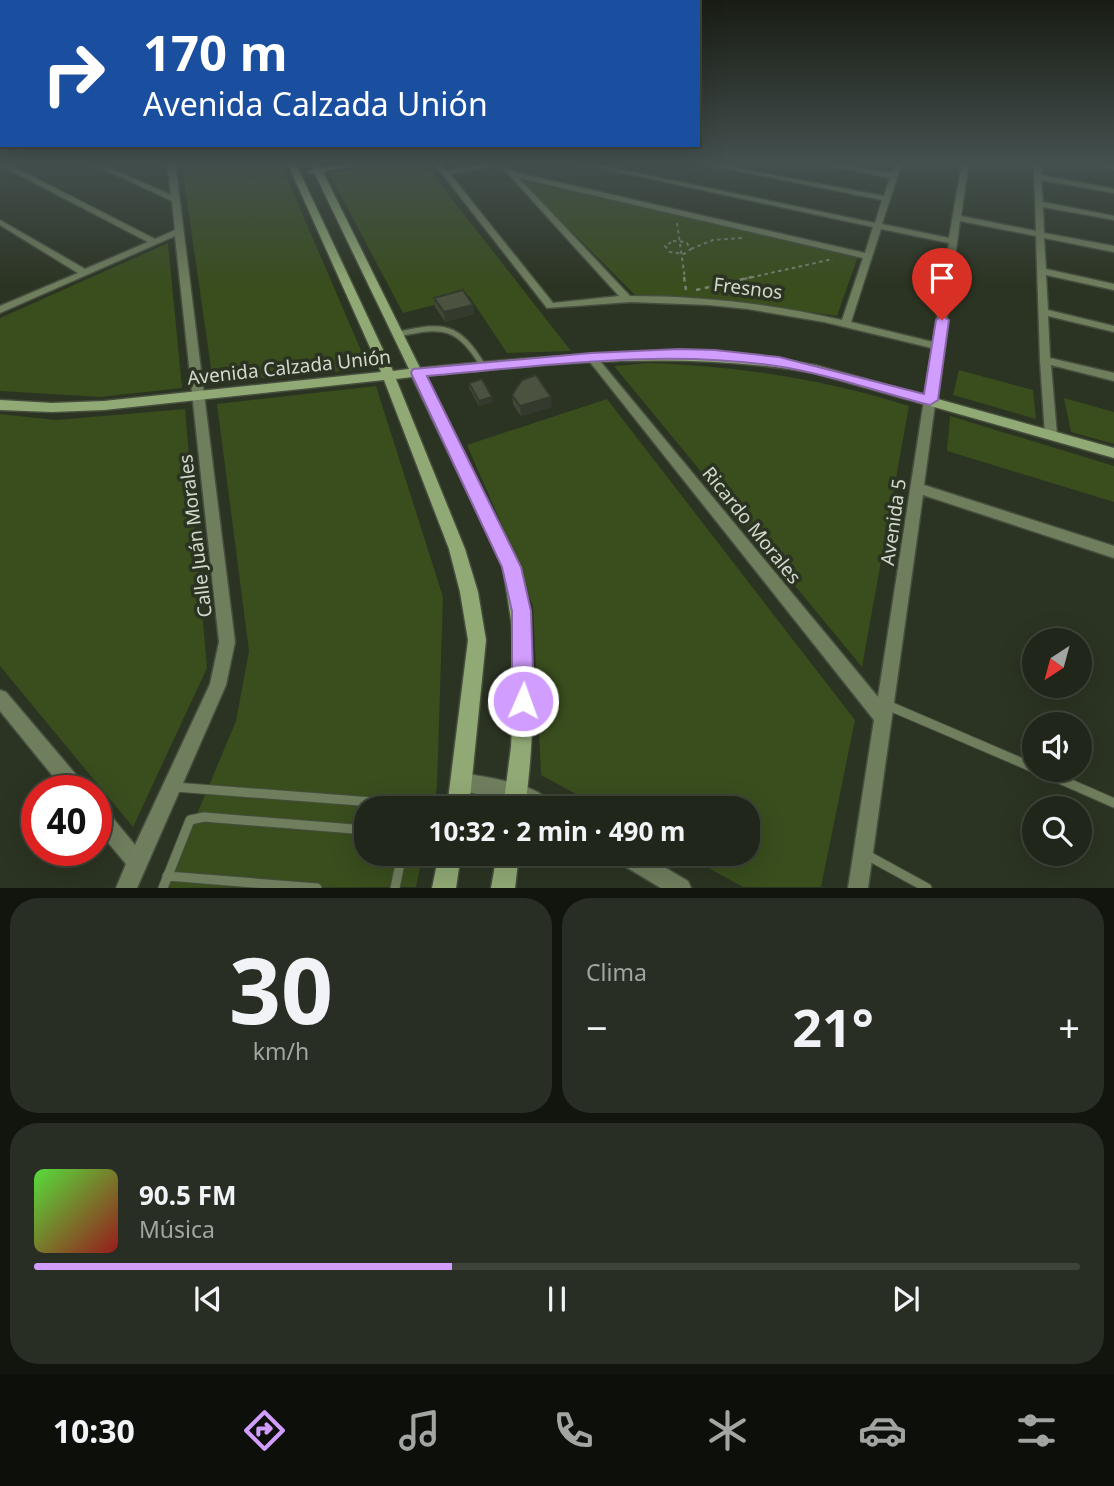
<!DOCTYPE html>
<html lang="es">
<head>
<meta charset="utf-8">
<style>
	body { margin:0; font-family:"Noto Sans",sans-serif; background:#282e23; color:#f1f3f6; height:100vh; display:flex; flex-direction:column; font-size:26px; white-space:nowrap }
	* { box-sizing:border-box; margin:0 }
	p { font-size:23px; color:#a2a5a2 }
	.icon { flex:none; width:38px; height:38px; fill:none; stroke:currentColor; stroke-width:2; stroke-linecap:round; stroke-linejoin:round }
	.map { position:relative; height:888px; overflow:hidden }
	.side { display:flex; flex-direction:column; gap:10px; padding:10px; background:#12150e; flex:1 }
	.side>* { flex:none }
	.top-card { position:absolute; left:0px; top:0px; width:700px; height:147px; box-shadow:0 7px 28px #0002,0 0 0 2px #3d4339; background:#1a4fa0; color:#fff; overflow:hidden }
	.needle { width:46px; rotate:216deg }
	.fabs { position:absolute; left:1022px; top:628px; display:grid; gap:14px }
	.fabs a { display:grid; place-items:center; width:70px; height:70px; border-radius:50%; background:#20261a; box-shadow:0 7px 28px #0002,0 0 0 2px #3d4339; font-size:35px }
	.speed { position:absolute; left:21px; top:775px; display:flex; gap:14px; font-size:35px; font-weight:700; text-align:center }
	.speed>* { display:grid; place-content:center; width:91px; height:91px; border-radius:50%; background:#20261a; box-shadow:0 7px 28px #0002,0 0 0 2px #3d4339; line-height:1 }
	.speed .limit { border:10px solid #d22; background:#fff; color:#111 }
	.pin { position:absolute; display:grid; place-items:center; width:60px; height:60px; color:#fff; margin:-72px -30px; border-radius:50% 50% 50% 0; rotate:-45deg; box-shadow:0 0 7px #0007 }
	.pin .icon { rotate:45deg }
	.me { position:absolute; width:77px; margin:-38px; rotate:2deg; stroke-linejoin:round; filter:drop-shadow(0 0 5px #0008) }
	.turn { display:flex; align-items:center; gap:24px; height:147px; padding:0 28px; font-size:32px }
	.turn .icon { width:91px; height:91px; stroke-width:2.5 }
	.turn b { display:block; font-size:49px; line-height:60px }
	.big { font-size:52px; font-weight:700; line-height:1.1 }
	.side .widget { flex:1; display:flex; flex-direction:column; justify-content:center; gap:10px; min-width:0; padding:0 24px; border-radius:28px; background:#282e23 }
	.side .dial { align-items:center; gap:0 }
	.dial b { font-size:91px; line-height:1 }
	.song { display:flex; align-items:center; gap:21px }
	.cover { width:84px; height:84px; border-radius:10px; background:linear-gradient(135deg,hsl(110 70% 55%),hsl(0 70% 35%)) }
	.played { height:7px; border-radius:4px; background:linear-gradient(90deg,#d19dfe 40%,#3d4339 40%) }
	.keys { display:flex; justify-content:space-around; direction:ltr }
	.heat { display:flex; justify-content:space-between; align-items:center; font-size:38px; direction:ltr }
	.side .tiles { flex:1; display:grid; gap:10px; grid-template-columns:1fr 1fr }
	.widget:last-child { grid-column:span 2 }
	.trip { position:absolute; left:354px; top:796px; width:406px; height:70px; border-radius:28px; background:#20261a; box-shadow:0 7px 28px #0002,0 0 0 2px #3d4339; font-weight:700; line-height:70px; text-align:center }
	.menu { display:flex; height:112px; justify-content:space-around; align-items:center; background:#0d0f0a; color:#a2a5a2 }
	.menu .icon { width:49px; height:49px }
	.menu .active { color:#d19dfe }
	.menu b { font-size:32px; color:#f1f3f6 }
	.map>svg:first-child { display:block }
	.green { fill:#394d1d }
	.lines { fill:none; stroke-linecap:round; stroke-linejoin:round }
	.lane-far1-casing { stroke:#464e3e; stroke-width:8 }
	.lane-casing { stroke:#464e3e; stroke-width:11 }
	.street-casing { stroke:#464e3e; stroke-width:3 }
	.secondary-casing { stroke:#464e3e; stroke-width:3 }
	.path-far1 { stroke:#798071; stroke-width:2; stroke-dasharray:3.5 3.5; stroke-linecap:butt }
	.path { stroke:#798071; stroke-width:2.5; stroke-dasharray:4.5 4.5; stroke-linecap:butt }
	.lane-far1 { stroke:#6f7e5d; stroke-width:5 }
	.lane { stroke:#6f7e5d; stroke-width:9 }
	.street { fill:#6f7e5d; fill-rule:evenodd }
	.secondary { fill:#91a975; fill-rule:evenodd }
	.wall { fill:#404737 }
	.shaded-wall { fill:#343a2d }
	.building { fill:#4b5340; stroke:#343a2d; stroke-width:2 }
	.route { fill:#d19dfe; stroke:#8866a5; stroke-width:2 }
	.labels { text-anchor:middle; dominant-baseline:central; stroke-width:7; stroke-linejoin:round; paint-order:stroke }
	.street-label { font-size:19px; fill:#d4d9ce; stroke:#2b3322 }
</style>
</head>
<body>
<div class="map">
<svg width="1114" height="888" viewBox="0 0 1114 888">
	<rect width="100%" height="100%" fill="#2b3322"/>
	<path class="green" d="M208,162H280L369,369L213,382L182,166Z
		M388,162H423L571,351L507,353L469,296L403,313L329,173Z
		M520,180L858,256L837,316L716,299L636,296Z
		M168,243L182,388L100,397L0,391V318Z
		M649,363C738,366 824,379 909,406L862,667L614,366Z
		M959,370L1033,390L1036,419L953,395Z
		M376,386L443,597L437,787L433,808H366V854H423L416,887L166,888L236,721L249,651L217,404Z
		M1064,398L1114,412V444L1071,432Z
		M607,399L855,720L821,887H743L683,854H747V808H601L541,775L533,606L507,537L467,445Z
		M185,409L207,668L133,827L0,666V414L56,420Z
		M950,416L1114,466V502L947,451Z"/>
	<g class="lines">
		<g class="lane-far1-casing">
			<path id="lane-far1" d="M399,334C444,324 458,325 483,366"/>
		</g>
		<g class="lane-casing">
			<path id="lane" d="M887,705L1034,768
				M1039,770L1114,803
				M175,787L452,808
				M865,854L927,888
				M167,876L317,888
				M163,888L190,820L204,817L366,830
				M395,888L402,854"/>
		</g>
		<g class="street-casing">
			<path id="street" d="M0,162H4L155,239L175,230L172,201L88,162H97L171,195L167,162H175L235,642L226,685L137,888H116L126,864L96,828V804L103,806L135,845L210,684L219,642L175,236L0,313V306L78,273L0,225V220L85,269L148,242L0,165Z
				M433,162H440L447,171L494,162H505L514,172L865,253L873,227L573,162H585L875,223L882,200L694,162H706L884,196L890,178L813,162H826L892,173L896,162H902L882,224L949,238L962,162H969L961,216L1036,231L1034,162H1041V175L1114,189V193L1041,180L1043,202L1114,216V220L1043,207L1044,233L1114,246V252L1044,238L1046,269L1114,284V290L1046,275L1048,310L1114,326V332L1048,316L1050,358L1114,373V381L1051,365L1057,435L1051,439L1045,435L1040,360L1036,236L960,221L924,485L1114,546V558L923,495L868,888H848L874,720L586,357L591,354L595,355L878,697L932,348L824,322L748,309L709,305L631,302L547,308ZM500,165L619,296L553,303L450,174ZM519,178L863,258L842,320C772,304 701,296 630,296ZM881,229L949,243L933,342L851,322Z
				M1078,162H1093L1114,165V169Z
				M0,690L6,692L84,784L86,791H65L0,711Z
				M462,773C485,777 545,784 554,808H527L513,801L462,791L455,789L453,782L455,775Z
				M613,854H642L688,881L691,888H661L616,861Z"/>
		</g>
		<g class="secondary-casing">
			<path id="secondary" d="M287,162H295L393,371L409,369L315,174L307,172L313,169L310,162H318L321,168L354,162H368L323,172L420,368C552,355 684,343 815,365L1114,448V458L814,373C685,350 555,363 424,376L519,567C536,647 536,728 525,808H503L511,747L514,687L512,627L503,567L412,377L396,379L465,549L478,592L486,640L469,808H447L468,640L460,592L449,549L384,380L104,410L52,412L0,410V400L52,403L104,401L381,372Z
				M439,854H461L456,888H432Z
				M497,854H519L515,888H491Z"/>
		</g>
		<path class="path-far1" d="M677,223L685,279
			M673,241L686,242L691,249L684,254L670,252L665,246Z
			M691,249L713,240L742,238
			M744,279L833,259"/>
		<path class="path" d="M684,277L686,290
			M696,290L752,277"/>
		<use href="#lane-far1" class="lane-far1"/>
		<use href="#lane" class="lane"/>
		<use href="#street" class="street"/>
		<use href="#secondary" class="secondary"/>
	</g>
	<path class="wall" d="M434,298L473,305L474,314L445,322L435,307Z
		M469,383L493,402L479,406L469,388Z
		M512,395L552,407L521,416L513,405Z"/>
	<path class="shaded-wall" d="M473,305L474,314L445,322L444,312Z
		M492,397L493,402L479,406V401Z
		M551,397L552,407L521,416L520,406Z"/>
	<path class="building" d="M463,290L473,305L444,312L434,298Z
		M536,375L551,397L520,406L512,395L522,380Z
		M482,379L492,397L479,401L469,383Z"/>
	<linearGradient id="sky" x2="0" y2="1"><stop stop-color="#181c13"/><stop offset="0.57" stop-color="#44504f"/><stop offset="1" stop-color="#44504f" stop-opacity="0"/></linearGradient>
	<rect width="1114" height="286" fill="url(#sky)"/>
	<path class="route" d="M942,316L949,320L938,400L930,405C882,393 824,373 776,366C660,349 543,366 427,376L521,567L531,611L534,701L531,709L523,712L515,709L512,701V611L502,567L411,373L413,369L591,353L679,349L715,350L779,357L924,394L936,320Z"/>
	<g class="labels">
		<g class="street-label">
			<text transform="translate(748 288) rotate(7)">Fresnos</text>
			<text transform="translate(289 367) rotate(-6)">Avenida Calzada Unión</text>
			<text transform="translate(893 522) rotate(-82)">Avenida 5</text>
			<text transform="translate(752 525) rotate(51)">Ricardo Morales</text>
			<text transform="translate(195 536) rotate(-97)">Calle Juán Morales</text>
		</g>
	</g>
</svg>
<div class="fabs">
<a><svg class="needle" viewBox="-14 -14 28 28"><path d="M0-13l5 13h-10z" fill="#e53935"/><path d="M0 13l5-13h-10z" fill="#a2a5a2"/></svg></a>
<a><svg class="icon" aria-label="sound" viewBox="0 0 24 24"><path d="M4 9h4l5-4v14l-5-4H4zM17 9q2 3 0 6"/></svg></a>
<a><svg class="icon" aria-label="search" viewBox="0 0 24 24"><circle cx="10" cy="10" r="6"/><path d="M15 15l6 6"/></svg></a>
</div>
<div class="speed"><div class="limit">40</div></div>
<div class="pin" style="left:942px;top:320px;background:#d93025"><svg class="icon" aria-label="arrive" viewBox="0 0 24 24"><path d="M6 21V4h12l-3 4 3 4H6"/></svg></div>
<svg class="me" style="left:523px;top:701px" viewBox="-20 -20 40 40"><circle r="17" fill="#d19dfe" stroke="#fff" stroke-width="3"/><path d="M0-11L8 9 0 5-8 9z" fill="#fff"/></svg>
<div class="trip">10:32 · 2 min · 490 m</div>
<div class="top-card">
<div class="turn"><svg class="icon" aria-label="right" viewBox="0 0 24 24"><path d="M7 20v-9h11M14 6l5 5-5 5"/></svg><div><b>170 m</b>Avenida Calzada Unión</div></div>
</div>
</div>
<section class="side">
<div class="tiles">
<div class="widget dial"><b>30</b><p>km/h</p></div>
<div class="widget"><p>Clima</p>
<div class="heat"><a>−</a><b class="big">21°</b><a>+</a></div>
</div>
<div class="widget">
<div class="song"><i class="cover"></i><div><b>90.5 FM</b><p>Música</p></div></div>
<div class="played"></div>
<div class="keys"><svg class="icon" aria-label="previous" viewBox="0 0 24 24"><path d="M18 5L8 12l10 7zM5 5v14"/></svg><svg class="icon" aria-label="pause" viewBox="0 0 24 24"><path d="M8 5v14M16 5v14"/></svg><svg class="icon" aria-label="next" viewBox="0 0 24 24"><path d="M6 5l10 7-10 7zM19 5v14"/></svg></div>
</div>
</div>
</section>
<nav class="menu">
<b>10:30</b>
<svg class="icon active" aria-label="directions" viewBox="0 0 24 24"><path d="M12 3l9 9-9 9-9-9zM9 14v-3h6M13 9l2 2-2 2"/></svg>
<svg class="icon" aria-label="music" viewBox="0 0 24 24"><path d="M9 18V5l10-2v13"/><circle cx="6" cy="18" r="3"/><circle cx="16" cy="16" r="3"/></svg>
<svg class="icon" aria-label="phone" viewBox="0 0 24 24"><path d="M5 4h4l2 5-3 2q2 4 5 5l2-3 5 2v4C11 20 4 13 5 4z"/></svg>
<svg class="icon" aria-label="climate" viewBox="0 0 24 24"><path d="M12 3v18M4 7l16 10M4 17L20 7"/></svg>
<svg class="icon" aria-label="car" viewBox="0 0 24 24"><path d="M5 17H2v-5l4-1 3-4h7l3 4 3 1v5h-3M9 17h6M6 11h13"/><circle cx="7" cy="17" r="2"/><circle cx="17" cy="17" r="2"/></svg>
<svg class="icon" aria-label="filters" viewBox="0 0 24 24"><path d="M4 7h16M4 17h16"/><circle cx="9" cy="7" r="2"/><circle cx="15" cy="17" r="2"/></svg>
</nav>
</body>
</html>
